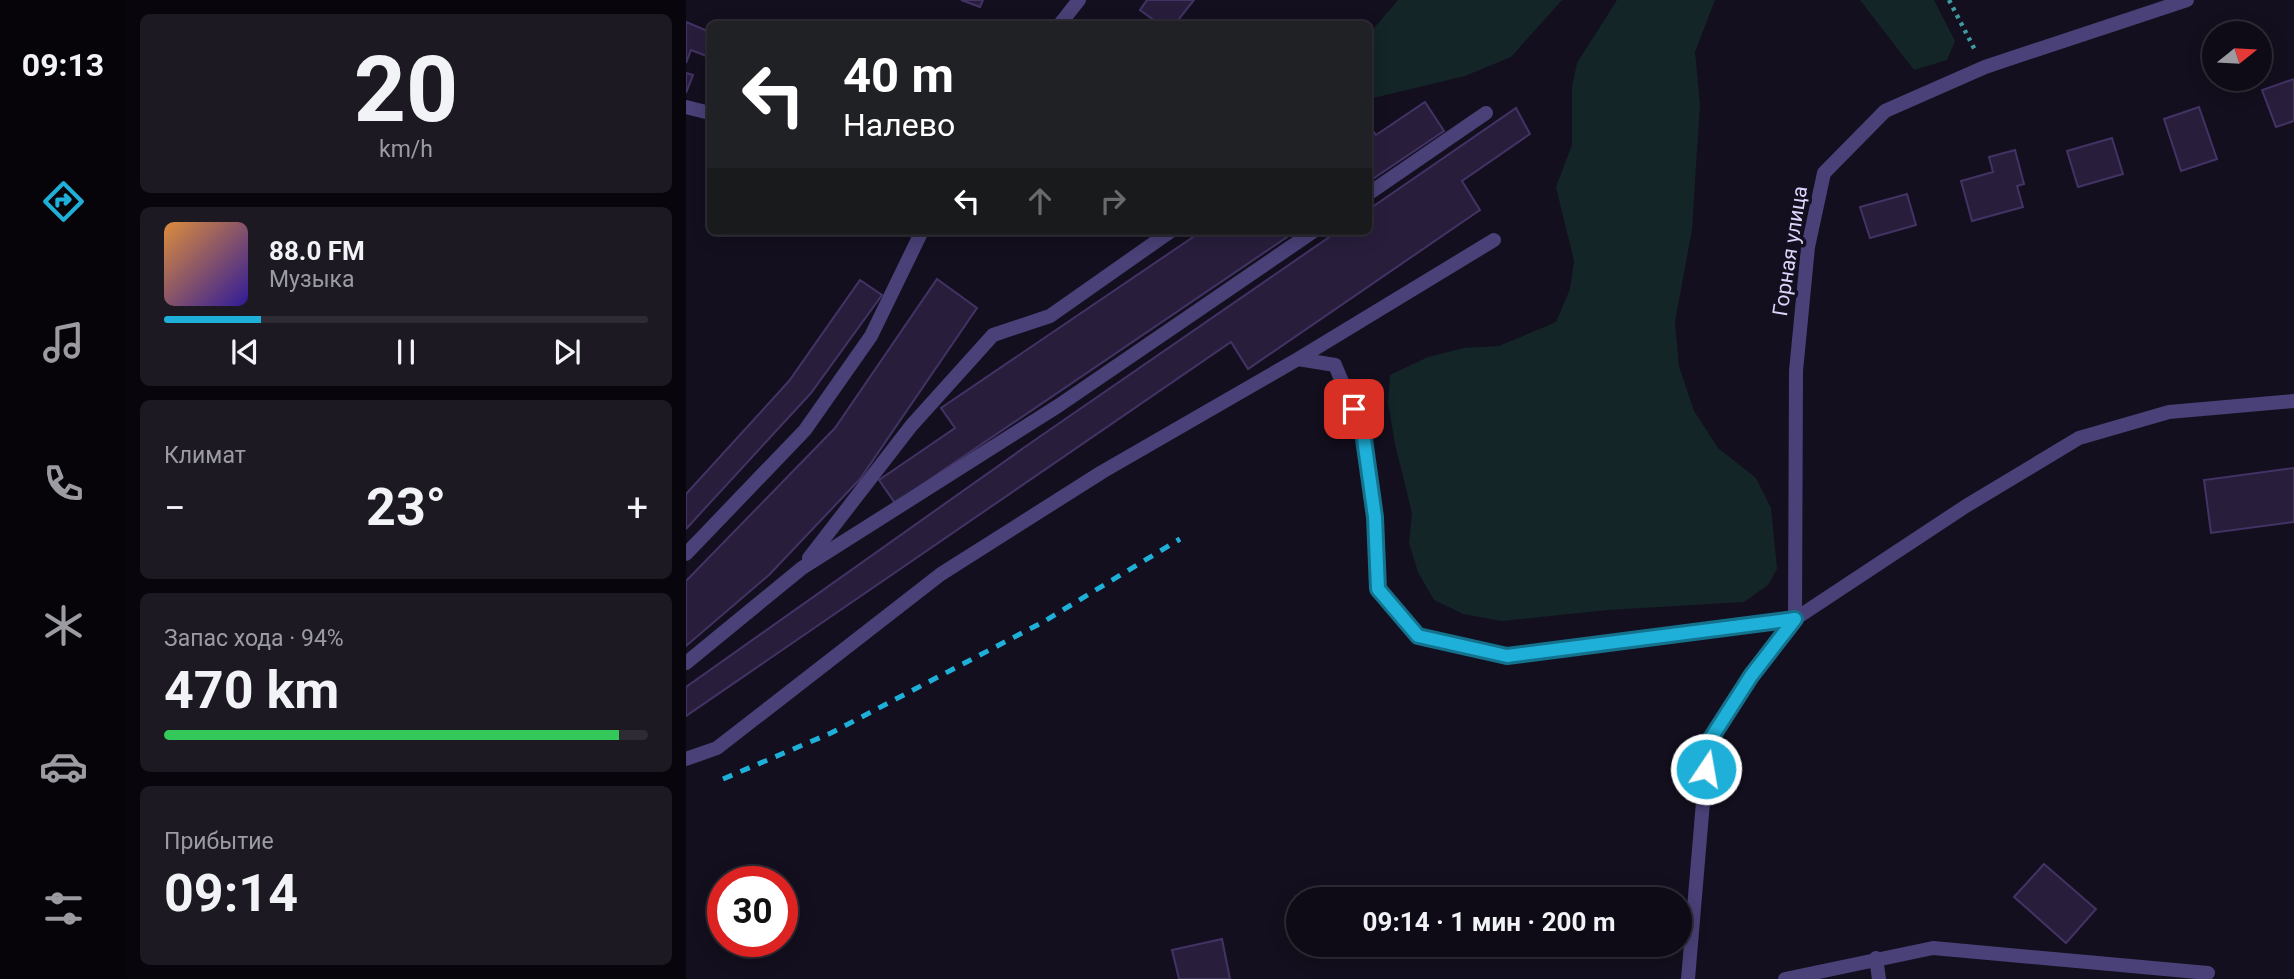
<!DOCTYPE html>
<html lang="ru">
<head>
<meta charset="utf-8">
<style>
	body { margin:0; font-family:Roboto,sans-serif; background:#1c1923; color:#f1f3f6; height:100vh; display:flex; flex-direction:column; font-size:26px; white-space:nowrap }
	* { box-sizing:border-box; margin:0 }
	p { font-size:23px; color:#9b9ba1 }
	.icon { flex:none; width:38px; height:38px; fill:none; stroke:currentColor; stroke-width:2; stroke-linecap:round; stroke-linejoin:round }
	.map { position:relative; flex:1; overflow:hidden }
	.drawer { display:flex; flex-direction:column; gap:14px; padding:14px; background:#08060c; width:560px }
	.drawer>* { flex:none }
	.top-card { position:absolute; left:21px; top:21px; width:665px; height:214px; border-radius:10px; box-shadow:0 4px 18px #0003,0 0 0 2px #2e2b35; background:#202124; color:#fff; overflow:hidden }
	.needle { width:46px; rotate:72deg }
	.tools { position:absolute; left:1516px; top:21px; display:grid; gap:14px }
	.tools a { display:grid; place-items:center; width:70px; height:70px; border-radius:50%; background:#0e0b16; box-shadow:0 4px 18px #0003,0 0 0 2px #2e2b35; font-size:35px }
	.speed { position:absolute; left:21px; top:866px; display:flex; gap:14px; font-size:35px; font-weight:700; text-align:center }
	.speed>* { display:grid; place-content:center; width:91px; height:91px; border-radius:50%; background:#0e0b16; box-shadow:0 4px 18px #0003,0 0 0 2px #2e2b35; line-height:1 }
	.speed .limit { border:10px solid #d22; background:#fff; color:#111 }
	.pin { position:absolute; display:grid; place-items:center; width:60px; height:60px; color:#fff; margin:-30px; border-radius:14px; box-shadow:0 4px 10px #0006 }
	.me { position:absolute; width:77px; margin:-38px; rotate:12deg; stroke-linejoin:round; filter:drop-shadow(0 0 5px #0008) }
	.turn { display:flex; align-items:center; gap:24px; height:147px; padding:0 21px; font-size:32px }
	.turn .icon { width:91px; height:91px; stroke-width:2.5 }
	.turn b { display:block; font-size:49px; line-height:60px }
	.lanes { display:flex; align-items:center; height:66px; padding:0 21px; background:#0003; justify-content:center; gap:35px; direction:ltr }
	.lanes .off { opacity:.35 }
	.big { font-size:52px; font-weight:700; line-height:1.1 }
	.drawer .widget { flex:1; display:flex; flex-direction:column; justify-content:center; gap:10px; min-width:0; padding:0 24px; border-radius:10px; background:#1c1923 }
	.drawer .dial { align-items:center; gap:0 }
	.dial b { font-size:91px; line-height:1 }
	.song { display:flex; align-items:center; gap:21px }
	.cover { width:84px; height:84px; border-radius:10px; background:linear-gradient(135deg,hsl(30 70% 55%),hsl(250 70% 35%)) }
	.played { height:7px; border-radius:4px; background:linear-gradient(90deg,#1fb0d9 20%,#2e2b35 20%) }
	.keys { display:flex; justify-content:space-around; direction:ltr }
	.heat { display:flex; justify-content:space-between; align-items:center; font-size:38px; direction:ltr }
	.charge { height:10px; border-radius:5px; background:linear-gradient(90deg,#34c759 94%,#2e2b35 0) }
	.trip { position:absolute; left:600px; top:887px; width:406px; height:70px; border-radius:35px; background:#0e0b16; box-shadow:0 4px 18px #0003,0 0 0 2px #2e2b35; font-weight:700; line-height:70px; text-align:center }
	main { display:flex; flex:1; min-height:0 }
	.menu { display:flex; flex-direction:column; width:126px; justify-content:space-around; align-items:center; background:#060409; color:#9b9ba1 }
	.menu .icon { width:49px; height:49px }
	.menu .selected { color:#1fb0d9 }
	.menu b { font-size:32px; color:#f1f3f6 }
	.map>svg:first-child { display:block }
	.green { fill:#132527 }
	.building { fill:#281e3c; stroke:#433365; stroke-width:2 }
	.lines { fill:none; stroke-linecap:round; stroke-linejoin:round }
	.path { stroke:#3e9ca1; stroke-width:4.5; stroke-dasharray:3.5 5; stroke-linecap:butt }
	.lane { stroke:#494177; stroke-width:14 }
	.street { stroke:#494177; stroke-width:14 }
	.rail { stroke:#1fb0d9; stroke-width:5; stroke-dasharray:10 9; stroke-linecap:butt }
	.route-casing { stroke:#14728d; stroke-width:18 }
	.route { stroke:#1fb0d9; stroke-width:12 }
	.labels { text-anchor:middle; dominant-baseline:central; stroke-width:7; stroke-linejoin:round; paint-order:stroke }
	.street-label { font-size:21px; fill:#dbd3f9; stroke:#130f1e }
</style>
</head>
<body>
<main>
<nav class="menu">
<b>09:13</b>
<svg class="icon selected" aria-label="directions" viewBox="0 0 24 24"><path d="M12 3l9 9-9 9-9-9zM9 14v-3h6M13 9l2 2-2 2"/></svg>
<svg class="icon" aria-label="music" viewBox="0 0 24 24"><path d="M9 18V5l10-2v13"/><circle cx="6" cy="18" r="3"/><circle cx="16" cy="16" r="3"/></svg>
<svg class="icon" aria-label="phone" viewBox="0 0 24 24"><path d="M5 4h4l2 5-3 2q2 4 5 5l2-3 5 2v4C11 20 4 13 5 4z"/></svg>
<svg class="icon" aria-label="climate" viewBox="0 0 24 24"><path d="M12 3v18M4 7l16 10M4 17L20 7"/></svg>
<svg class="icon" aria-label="car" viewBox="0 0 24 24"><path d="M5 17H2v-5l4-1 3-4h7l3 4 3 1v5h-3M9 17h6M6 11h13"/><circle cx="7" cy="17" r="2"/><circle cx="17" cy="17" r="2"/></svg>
<svg class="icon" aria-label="filters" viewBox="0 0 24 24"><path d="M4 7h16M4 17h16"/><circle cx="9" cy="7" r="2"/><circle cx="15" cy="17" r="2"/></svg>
</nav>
<section class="drawer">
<div class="widget dial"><b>20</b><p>km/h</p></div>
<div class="widget">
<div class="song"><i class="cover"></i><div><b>88.0 FM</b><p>Музыка</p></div></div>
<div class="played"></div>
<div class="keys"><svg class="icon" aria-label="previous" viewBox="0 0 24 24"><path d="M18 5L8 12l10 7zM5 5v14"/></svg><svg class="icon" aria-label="pause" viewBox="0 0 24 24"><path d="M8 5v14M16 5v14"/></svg><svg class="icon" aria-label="next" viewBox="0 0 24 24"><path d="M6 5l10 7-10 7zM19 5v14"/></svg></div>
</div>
<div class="widget"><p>Климат</p>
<div class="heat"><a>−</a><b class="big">23°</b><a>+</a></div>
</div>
<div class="widget"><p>Запас хода · 94%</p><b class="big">470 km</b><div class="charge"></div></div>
<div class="widget"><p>Прибытие</p><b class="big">09:14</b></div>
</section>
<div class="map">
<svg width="1608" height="979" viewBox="0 0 1608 979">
	<rect width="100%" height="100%" fill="#130f1e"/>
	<path class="green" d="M712,0H876L825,57L779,76L683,99V34Z
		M931,0H1029L1009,52L1014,104L1006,229L989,322L993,366L1008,411L1032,448L1070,478L1085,508L1091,569L1082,585L1058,602L922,610L816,621L777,614L748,600L732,572L723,543L726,513L709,444L702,403L704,375L742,357L778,348L813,346L870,322L884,289L888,261L870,187L886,145V87L891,63Z
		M1174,0H1248L1269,41L1261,60L1228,70Z"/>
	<path class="building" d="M275,0H297L294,7Z
		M461,0H508L489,24H473L454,10Z
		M0,22L24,32L23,57L5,50L0,63Z
		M0,73L7,75L0,93Z
		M1608,79V121L1590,127L1576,90Z
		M739,102L758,131L682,182V124L690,135Z
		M1513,107L1531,159L1495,171L1478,119Z
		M830,108L844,134L776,181L794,210L562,369L545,342L0,716V687L346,442L652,231H682V210Z
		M1426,138L1437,174L1392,187L1381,151Z
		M1329,150L1338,184L1331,186L1337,207L1286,221L1275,181L1307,172L1303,157Z
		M1221,194L1230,225L1184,238L1174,207Z
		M516,231H610L209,503L193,480L269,428L255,408Z
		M251,279L291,308L174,479L83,575L0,646V581L149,428Z
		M174,280L196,295L125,393L0,529V494L103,381Z
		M1608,468V522L1525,533L1518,480Z
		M1358,864L1410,909L1380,943L1328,897Z
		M536,939L544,979H493L486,950Z"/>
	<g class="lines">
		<path class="path" d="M1263,0L1290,52"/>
		<path class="lane" d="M374,24L393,0
			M0,107L24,113
			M682,194L800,113
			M612,359L808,240
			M0,554L119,430L185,336L236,231
			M123,558L225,426L307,335L364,316L485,231
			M0,663L116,568L372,406L628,231
			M0,759L31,748L255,574L416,472L612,359L649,365L677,432L689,517L692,589L732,636L821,656L1109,619L1280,506L1393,438L1483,412L1608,401
			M1190,958L1193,979
			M1099,979L1247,948L1522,973"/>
		<path class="street" d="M1002,979L1022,743L1065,676L1109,619L1110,371L1122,247L1138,173L1199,111L1299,67L1501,0"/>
		<path class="rail" d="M37,779L145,733L357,622L494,539"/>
	</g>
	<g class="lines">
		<g class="route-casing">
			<path id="route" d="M668,409L677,432L689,517L692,589L732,636L821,656L1109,619L1065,676L1022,743L1020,769"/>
		</g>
		<use href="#route" class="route"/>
	</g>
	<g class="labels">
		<g class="street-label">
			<text transform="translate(1104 251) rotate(-81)">Горная улица</text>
		</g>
	</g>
</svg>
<div class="tools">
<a><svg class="needle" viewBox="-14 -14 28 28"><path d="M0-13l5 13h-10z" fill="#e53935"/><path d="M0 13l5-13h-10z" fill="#9b9ba1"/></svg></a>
</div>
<div class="speed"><div class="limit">30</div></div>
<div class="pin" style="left:668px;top:409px;background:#d93025"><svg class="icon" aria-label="arrive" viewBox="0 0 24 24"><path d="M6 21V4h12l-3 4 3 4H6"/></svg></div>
<svg class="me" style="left:1020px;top:769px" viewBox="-20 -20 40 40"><circle r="17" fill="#1fb0d9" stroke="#fff" stroke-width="3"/><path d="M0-11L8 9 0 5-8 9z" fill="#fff"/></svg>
<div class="trip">09:14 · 1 мин · 200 m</div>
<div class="top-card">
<div class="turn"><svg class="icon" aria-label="left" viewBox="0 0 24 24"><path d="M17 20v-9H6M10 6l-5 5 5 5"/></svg><div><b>40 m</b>Налево</div></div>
<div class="lanes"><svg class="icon" aria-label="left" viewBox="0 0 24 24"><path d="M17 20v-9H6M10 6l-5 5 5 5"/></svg><svg class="icon off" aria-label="ahead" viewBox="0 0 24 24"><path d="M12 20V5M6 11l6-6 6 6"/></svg><svg class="icon off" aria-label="right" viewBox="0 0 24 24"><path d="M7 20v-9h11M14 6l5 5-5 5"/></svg></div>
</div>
</div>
</main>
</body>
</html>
